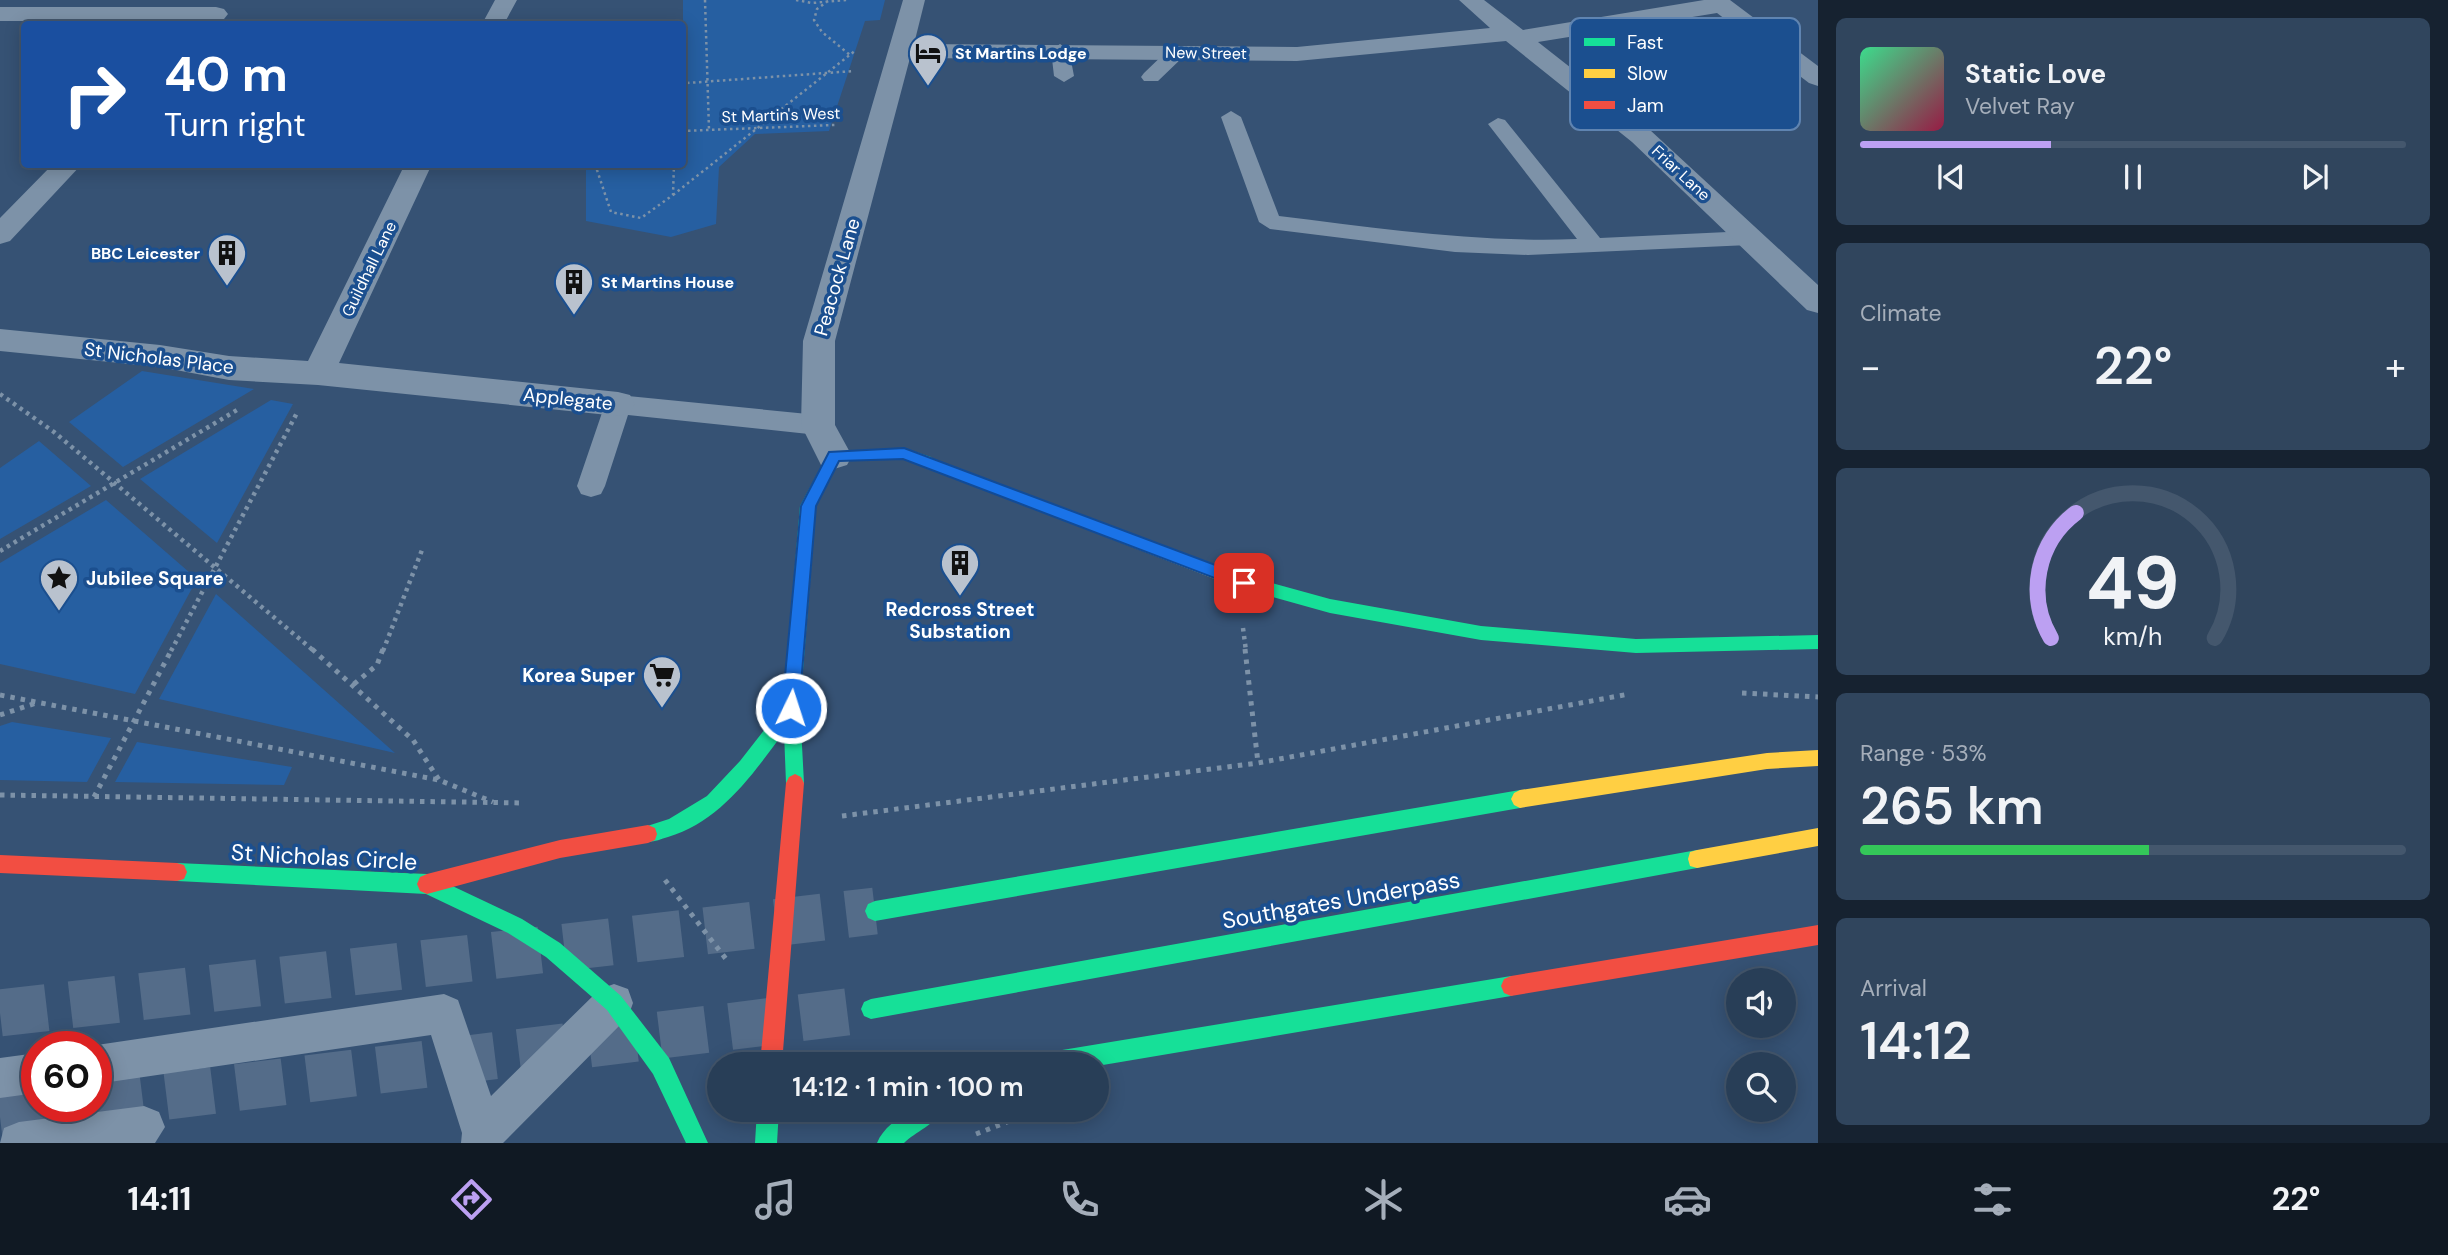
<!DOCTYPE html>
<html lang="en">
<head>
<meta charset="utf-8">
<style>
	body { margin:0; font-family:"DM Sans",sans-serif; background:#30455d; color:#f1f3f6; height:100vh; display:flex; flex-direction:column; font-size:26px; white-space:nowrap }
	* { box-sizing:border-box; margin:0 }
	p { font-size:23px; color:#a5aeba }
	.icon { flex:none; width:38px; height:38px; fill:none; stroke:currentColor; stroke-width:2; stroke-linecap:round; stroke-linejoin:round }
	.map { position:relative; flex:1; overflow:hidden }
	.side { display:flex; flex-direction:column; gap:18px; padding:18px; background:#162230; width:630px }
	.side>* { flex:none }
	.banner { position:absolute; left:21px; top:21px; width:665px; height:147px; border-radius:7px; box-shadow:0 4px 18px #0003,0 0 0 2px #44576d; background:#1a4fa0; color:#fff; overflow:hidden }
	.fabs { position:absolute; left:1726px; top:968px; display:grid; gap:14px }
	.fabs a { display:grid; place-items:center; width:70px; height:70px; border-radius:50%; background:#283e57; box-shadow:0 4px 18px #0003,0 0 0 2px #44576d; font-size:35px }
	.speed { position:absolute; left:21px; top:1031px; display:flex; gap:14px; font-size:35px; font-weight:700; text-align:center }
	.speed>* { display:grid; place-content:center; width:91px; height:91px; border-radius:50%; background:#283e57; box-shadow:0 4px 18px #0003,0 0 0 2px #44576d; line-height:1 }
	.speed .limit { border:10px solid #d22; background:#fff; color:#111 }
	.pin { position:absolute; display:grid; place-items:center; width:60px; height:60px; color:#fff; margin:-30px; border-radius:14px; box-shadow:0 4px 10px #0006 }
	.me { position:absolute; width:77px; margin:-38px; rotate:4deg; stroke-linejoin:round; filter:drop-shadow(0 0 5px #0008) }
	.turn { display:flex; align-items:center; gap:24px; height:147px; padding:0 28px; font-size:32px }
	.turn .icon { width:91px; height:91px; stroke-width:2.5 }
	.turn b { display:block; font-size:49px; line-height:60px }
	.big { font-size:52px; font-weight:600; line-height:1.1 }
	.side .card { flex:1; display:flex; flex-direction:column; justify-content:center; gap:10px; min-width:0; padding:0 24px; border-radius:10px; background:#30455d }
	.side .dial { align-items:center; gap:0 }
	.dial svg { height:182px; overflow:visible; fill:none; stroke:#44576d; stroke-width:7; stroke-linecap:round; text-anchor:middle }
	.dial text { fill:#f1f3f6; stroke:none }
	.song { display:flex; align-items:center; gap:21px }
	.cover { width:84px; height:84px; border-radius:10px; background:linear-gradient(135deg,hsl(150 70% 55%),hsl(340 70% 35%)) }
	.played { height:7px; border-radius:4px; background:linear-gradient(90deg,#bca0f2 35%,#44576d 35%) }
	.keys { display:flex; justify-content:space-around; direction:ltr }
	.heat { display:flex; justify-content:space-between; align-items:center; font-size:38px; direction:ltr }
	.charge { height:10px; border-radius:5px; background:linear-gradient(90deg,#34c759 53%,#44576d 0) }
	.trip { position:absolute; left:707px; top:1052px; width:402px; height:70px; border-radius:35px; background:#283e57; box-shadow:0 4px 18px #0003,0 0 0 2px #44576d; font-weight:600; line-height:70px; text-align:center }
	.tab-bar { display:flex; height:112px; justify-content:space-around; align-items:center; background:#101923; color:#a5aeba }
	.tab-bar .icon { width:49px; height:49px }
	.tab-bar .active { color:#bca0f2 }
	.tab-bar b { font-size:32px; color:#f1f3f6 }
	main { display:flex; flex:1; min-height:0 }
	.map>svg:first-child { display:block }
	.green { fill:#265fa1 }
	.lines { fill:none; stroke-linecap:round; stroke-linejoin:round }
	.primary-tunnel { stroke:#546c89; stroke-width:47; stroke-dasharray:47 24; stroke-linecap:butt }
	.path-far2 { stroke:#7d92a8; stroke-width:2.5; stroke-dasharray:2.5 3.5; stroke-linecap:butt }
	.path-far1 { stroke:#7d92a8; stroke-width:4.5; stroke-dasharray:3.5 4.5; stroke-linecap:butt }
	.path { stroke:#7d92a8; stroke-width:5; stroke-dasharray:4.5 6; stroke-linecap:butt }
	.lane { fill:#7d92a8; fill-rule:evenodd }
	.street { fill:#7d92a8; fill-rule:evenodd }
	.fast { fill:#16e098; fill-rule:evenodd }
	.slow { fill:#ffcf43; fill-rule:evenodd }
	.jam { fill:#f24e42; fill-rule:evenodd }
	.route { fill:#1a73e8; stroke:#114b97; stroke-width:2 }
	.labels { text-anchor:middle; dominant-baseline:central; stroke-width:7; stroke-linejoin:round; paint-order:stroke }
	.far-poi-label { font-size:16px; font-weight:bold; fill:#fff; stroke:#1b4f8f; text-anchor:start }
	.far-street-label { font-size:16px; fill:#fff; stroke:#1b4f8f }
	.street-label { font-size:19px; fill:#fff; stroke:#1b4f8f }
	.poi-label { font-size:19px; font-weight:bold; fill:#fff; stroke:#1b4f8f; text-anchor:start }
	.near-street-label { font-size:23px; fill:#fff; stroke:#1b4f8f }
	.key { fill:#1b4f8f; stroke:#5f84b1; stroke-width:2 }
	.key-label { font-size:19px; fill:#fff }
</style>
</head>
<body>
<main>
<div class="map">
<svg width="1818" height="1143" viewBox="0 0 1818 1143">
	<rect width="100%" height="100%" fill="#365274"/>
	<path class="green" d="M683,0H885L880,20L865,21L829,131L755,134L719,167L716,224L671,237L586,221V165L682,164L683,90H687V77H683Z
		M142,371L254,389L123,467L69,422Z
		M271,400L293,404L217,543L140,479Z
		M39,441L91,486L0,539V468Z
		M106,500L197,579L135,694L0,664V563Z
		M216,594L395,753L159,699Z
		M12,722L111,738L87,782L0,780V726Z
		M137,742L292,767L284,785L115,782Z"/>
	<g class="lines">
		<path class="primary-tunnel" d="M0,1013L875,911
			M96,1105L871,1009
			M0,1117L92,1106"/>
		<path class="path-far2" d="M705,0L709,130
			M796,0L812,3L847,0
			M828,1L817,9L814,20L822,32L850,55
			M687,83L854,71
			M682,131L835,125
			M595,164L611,212L641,218L673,195L674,164
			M673,195L856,50"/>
		<path class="path-far1" d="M0,394L54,432L314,651
			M0,551L237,410
			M1243,628L1246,651
			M171,651L298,411
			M383,651L422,550"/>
		<path class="path" d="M312,649L413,740L439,780
			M1245,649L1258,763
			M354,684L377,665L383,649
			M1742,693L1818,697
			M0,695L439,780L493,802
			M0,715L36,703
			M0,795L524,803
			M94,797L172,649
			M842,816L1258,763L1629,694
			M665,880L726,959
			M976,1134L1020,1117L1070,1110"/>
		<path class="lane" d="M1060,44L1069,50L1074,76L1064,82L1054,76L1051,50Z
			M1176,47L1185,53L1183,57L1158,81H1144L1141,77L1144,73L1169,49Z
			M1231,111L1241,117L1279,216C1378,228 1476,243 1577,239L1488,124L1498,118L1505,120L1600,238L1749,231L1757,233L1760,238L1757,243L1749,245L1528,255L1455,252L1270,229L1259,222L1221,117Z
			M618,395L818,415L827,418L831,425L827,432L818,435L628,415L605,486L601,494L591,497L581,494L577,486L605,404L609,397Z
			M614,984L628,989L633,1003L628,1017L503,1143H461L462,1133L431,1035L96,1084V1046H90L444,994L458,1000L491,1096L600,989Z
			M37,1053V1093L0,1098V1058Z
			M144,1106L159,1112L165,1127L155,1143H0L4,1128L19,1122Z"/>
		<path class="street" d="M495,0H517L504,24H482Z
			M903,0H925L914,44L1297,47L1490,28L1459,0H1484L1523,30L1704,0H1730L1818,66V86L1809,83L1717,13L1538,42L1650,130L1818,285V313L1807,310L1632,142L1506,41L1297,61L910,58L835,341V425L852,456L847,465L834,469L821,465L801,425L803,341Z
			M0,7H216L224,9L228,14L224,19L216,21H0Z
			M53,164H82L10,241L0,244V218Z
			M405,164H432L339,363L618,392L630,395L635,404L630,413L618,416L318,385L229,380L160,367L0,351V329L160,345L229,356L308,361Z"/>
		<path class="fast" d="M904,448L931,457L933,461L926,466L903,458L839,461L816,506L800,708L804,783L801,789L795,792L789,789L786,783L784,732C753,774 720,822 668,837C658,840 650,844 641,840L639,834L641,828L669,819L707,796L740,761L783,706L800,506L829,452Z
			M1236,573L1330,599L1481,626L1636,639L1818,635V649L1636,653L1481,640L1330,613L1230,585L1228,580L1230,575Z
			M1520,790L1526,793L1529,799L1526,805L1520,808L875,921L868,918L865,911L868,904L875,901Z
			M1697,850L1704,852L1706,859L1704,866L1697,868L871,1019L864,1016L861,1009L864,1002L871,999Z
			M177,863L427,874L522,919L560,943L621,996L669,1058L708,1143H686L653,1074L607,1010L546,957L508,933L426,894L177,881L170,879L167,872L170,865Z
			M1511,976L1518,979L1521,986L1518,993L1511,996L1097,1066L1033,1064L1036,1056L1044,1053Z
			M757,1110H779L777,1143H755Z
			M911,1110H942C936,1124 915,1132 904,1143H877C883,1128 898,1118 911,1110Z"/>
		<path class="slow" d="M926,456L1242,575L1244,580L1242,585H1230L921,465L919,461L921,457Z
			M1818,750V766L1767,769L1520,808L1514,805L1511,799L1514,793L1520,790L1767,753Z
			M1818,828V846L1697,868L1690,866L1688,859L1690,852L1697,850Z"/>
		<path class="jam" d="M795,774L801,777L804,783L782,1064H760L786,783L789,777Z
			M648,825L655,828L657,834L655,840L648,843L560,858L427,894L420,891L417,884L420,877L427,874L560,840Z
			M0,855L177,863L184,865L187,872L184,879L177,881L0,873Z
			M1818,925V945L1511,996L1504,993L1501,986L1504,979L1511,976Z"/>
	</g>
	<path class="route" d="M904,448L1250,578L1252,583L1250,587H1238L903,459L839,461L816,506L799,708L791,716L784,713L782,708L801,506L829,452Z"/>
	<defs>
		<g id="hotel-pin" transform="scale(2.0125)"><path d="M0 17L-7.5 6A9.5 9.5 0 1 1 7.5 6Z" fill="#b9c2ce" stroke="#1b4f8f"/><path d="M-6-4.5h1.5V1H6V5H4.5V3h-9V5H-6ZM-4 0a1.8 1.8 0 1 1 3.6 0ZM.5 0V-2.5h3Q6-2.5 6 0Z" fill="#111"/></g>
		<g id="building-pin" transform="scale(2.0125)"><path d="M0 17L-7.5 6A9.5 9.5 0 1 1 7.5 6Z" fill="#b9c2ce" stroke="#1b4f8f"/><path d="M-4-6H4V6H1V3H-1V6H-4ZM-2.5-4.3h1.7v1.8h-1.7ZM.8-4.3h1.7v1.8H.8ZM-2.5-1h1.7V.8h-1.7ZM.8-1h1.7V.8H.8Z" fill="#111"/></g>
		<g id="sight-pin" transform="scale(2.0125)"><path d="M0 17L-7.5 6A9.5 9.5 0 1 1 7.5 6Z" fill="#b9c2ce" stroke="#1b4f8f"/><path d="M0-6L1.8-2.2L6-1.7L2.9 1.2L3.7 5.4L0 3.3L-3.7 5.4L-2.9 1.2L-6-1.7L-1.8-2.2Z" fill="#111"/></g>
		<g id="supermarket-pin" transform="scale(2.0125)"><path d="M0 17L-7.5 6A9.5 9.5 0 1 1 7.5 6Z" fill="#b9c2ce" stroke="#1b4f8f"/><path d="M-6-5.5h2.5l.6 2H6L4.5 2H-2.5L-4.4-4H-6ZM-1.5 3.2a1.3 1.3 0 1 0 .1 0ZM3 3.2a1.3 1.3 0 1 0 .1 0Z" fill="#111"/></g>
	</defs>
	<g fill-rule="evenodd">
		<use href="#hotel-pin" x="928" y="53"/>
		<use href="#building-pin" x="227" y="253"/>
		<use href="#building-pin" x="574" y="282"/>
		<use href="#building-pin" x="960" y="563"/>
		<use href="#sight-pin" x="59" y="578"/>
		<use href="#supermarket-pin" x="662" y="675"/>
	</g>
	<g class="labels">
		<g class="far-poi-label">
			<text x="955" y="53">St Martins Lodge</text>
			<text x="200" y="253" text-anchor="end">BBC Leicester</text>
			<text x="601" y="282">St Martins House</text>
		</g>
		<g class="far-street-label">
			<text transform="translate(1206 53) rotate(1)">New Street</text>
			<text transform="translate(781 115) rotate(-2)">St Martin's West</text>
			<text transform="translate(1681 173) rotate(43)">Friar Lane</text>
			<text transform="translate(369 269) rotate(-64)">Guildhall Lane</text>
		</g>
		<g class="street-label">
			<text transform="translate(837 277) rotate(-74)">Peacock Lane</text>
			<text transform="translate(159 358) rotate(7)">St Nicholas Place</text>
			<text transform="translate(568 399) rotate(6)">Applegate</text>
		</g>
		<g class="poi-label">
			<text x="86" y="578">Jubilee Square</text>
			<text x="960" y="609" text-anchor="middle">Redcross Street<tspan x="960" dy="22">Substation</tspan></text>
			<text x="635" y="675" text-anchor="end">Korea Super</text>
		</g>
		<g class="near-street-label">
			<text transform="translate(324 857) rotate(3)">St Nicholas Circle</text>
			<text transform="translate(1341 900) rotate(-10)">Southgates Underpass</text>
		</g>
	</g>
	<rect x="1570" y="18" width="230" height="112" rx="10" class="key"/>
	<rect x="1584" y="38" width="31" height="8" fill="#16e098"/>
	<rect x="1584" y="69" width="31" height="9" fill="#ffcf43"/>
	<rect x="1584" y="101" width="31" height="8" fill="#f24e42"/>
	<g class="key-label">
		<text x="1627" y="49">Fast</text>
		<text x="1627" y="80">Slow</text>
		<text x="1627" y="112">Jam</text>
	</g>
</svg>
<div class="fabs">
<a><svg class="icon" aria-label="sound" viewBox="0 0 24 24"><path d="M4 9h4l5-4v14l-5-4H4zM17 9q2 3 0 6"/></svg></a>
<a><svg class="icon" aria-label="search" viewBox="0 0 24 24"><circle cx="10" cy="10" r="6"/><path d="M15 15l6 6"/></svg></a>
</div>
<div class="speed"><div class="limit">60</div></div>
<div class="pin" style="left:1244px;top:583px;background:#d93025"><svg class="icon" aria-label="arrive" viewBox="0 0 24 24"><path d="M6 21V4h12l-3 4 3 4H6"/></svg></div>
<svg class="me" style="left:791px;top:708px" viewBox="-20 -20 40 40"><circle r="17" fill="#1a73e8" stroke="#fff" stroke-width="3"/><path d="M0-11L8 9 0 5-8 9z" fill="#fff"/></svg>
<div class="trip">14:12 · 1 min · 100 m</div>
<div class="banner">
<div class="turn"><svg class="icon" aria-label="right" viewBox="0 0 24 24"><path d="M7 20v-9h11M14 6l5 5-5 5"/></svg><div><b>40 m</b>Turn right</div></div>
</div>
</div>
<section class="side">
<div class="card">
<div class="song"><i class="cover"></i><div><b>Static Love</b><p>Velvet Ray</p></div></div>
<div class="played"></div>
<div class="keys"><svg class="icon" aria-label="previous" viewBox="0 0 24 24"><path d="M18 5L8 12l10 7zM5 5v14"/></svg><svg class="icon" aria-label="pause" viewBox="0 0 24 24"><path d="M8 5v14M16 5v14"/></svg><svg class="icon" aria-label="next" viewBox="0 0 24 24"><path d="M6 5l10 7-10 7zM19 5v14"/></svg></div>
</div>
<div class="card"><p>Climate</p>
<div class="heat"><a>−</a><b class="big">22°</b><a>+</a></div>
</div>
<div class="card dial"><svg viewBox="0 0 100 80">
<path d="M14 69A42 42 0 1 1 86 69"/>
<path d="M14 69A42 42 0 0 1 25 14" stroke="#bca0f2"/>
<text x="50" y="56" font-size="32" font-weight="700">49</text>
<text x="50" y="72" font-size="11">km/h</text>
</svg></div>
<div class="card"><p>Range · 53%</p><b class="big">265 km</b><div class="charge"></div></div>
<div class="card"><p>Arrival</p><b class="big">14:12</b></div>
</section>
</main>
<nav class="tab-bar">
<b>14:11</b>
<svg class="icon active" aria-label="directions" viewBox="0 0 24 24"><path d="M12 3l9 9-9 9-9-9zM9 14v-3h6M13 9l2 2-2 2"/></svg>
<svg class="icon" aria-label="music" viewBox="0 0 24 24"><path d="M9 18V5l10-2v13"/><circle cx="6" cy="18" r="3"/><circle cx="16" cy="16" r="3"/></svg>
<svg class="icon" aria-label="phone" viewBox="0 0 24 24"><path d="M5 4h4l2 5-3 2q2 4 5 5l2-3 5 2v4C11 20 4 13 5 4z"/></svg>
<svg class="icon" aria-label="climate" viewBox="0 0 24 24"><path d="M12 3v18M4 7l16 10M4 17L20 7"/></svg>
<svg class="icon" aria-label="car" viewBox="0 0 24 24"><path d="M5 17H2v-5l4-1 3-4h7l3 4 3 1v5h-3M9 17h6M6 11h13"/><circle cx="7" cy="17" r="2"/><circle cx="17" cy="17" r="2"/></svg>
<svg class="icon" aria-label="filters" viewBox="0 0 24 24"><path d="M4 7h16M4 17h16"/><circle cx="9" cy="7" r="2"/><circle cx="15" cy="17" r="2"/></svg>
<b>22°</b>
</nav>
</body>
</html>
